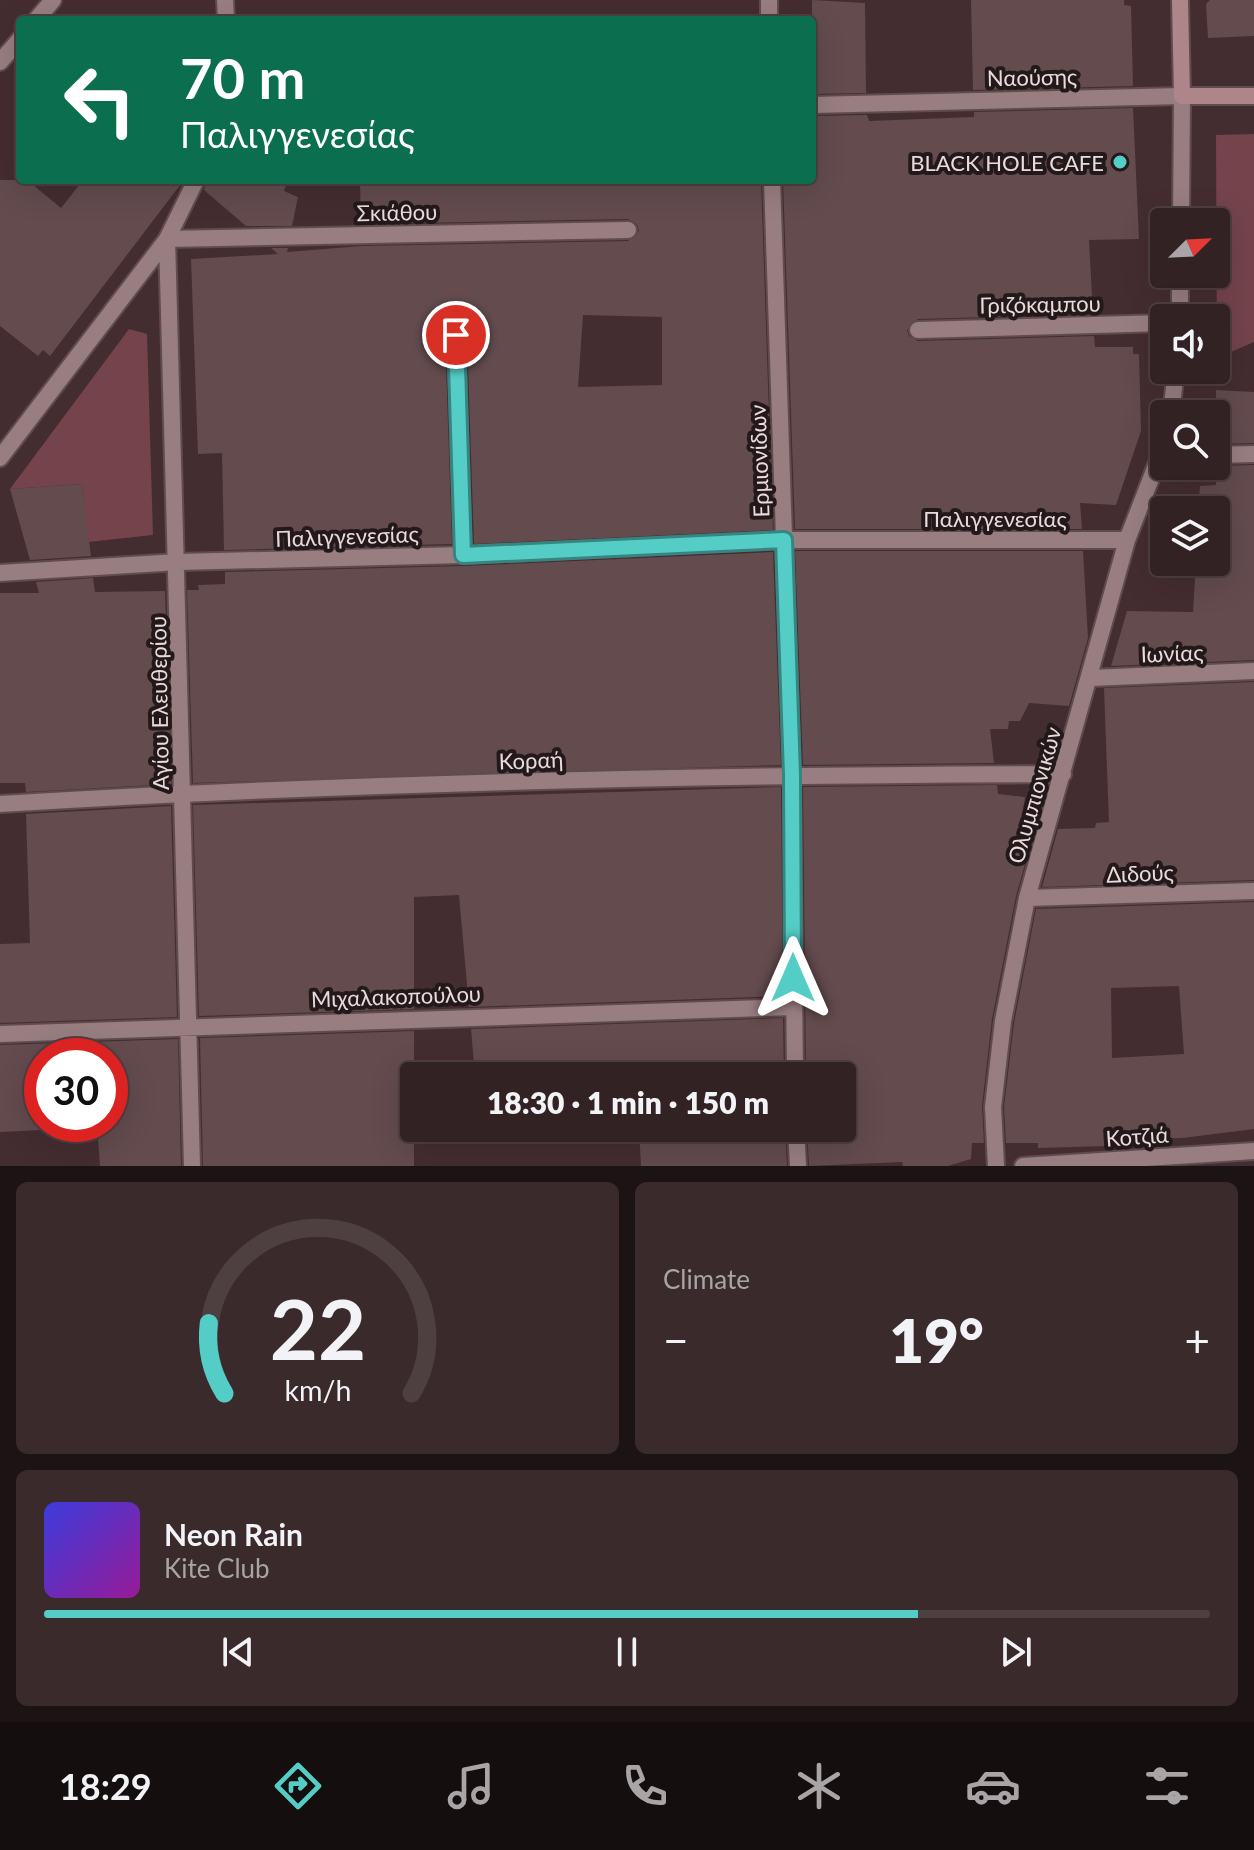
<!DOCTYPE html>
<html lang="en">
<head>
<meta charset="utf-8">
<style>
	body { margin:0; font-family:Lato,sans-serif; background:#3b2a2c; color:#f1f3f6; height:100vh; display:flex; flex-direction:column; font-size:30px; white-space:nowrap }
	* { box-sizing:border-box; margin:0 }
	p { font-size:26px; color:#a9a4a6 }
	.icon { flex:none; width:44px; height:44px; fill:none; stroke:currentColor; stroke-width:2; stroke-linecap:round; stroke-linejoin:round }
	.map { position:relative; height:1166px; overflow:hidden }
	.side { display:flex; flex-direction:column; gap:16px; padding:16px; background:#1c1314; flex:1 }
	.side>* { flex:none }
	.guide { position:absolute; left:16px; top:16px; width:800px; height:168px; border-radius:8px; box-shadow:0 8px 32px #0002,0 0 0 2px #4e3f41; background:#0b6e4f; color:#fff; overflow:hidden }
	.needle { width:52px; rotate:66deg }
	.tools { position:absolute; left:1150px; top:208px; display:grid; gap:16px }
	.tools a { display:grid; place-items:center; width:80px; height:80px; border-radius:8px; background:#332224; box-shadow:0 8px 32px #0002,0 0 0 2px #4e3f41; font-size:40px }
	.speed { position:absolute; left:24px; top:1038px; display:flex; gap:16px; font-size:40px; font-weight:700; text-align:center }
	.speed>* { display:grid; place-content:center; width:104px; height:104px; border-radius:50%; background:#332224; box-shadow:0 8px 32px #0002,0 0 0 2px #4e3f41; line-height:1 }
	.speed .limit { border:12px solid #d22; background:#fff; color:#111 }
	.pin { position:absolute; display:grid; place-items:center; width:68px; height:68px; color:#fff; margin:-34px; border:4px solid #fff; border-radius:50%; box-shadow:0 2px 8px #0007 }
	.me { position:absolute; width:88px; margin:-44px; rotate:0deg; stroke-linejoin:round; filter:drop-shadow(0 0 6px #0008) }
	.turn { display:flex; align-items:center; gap:28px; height:168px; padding:0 32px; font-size:36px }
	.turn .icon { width:104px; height:104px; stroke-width:2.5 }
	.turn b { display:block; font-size:56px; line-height:68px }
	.big { font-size:60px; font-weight:800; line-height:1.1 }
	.side .tile { flex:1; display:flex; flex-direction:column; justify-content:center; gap:12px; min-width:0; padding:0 28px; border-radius:12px; background:#3b2a2c }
	.side .dial { align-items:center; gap:0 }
	.dial svg { height:208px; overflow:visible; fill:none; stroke:#4e3f41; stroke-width:7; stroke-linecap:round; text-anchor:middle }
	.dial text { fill:#f1f3f6; stroke:none }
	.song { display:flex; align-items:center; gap:24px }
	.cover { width:96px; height:96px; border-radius:12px; background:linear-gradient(135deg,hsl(240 70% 55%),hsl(300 70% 35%)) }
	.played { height:8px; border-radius:4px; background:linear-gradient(90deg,#54cdc7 75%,#4e3f41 75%) }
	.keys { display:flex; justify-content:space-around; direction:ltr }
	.heat { display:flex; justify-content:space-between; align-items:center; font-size:44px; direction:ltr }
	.side .tiles { flex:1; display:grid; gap:16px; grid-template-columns:1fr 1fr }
	.tile:last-child { grid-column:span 2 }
	.trip { position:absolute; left:400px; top:1062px; width:456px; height:80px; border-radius:8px; background:#332224; box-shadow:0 8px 32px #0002,0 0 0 2px #4e3f41; font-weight:800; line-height:80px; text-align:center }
	.tabs { display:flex; height:128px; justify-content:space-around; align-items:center; background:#140e0e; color:#a9a4a6 }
	.tabs .icon { width:56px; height:56px }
	.tabs .current { color:#54cdc7 }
	.tabs b { font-size:36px; color:#f1f3f6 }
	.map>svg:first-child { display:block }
	.green { fill:#74434b }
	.building { fill:#634b4e; fill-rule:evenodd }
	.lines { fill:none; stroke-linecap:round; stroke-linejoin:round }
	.street-casing { stroke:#5f4c4f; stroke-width:20 }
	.secondary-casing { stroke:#5f4c4f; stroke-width:20 }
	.street { stroke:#987e81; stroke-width:16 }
	.secondary { stroke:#ae858a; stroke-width:16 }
	.route-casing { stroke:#378581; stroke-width:20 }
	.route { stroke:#54cdc7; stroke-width:14 }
	.poi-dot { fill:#54cdc7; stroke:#23191a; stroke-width:3 }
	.labels { text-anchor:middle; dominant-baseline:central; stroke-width:8; stroke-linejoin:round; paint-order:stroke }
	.street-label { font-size:22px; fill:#e9dadc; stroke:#23191a }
	.poi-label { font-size:22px; fill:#e9dadc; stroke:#23191a; text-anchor:end }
</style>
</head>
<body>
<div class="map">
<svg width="1254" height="1166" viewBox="0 0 1254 1166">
	<rect width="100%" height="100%" fill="#442d30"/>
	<path class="green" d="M1254,134V342L1217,358L1216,135Z
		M129,329L147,334L153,535L88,542L82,484L10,489Z"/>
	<path class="building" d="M812,0L865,3L866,93L812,94Z
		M971,0H1124V5L1131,6L1133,86L973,90Z
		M1210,0H1254V36L1208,38L1206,4Z
		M1133,108L1139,239L1089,240L1093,314L918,319L907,330L909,336L918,341L1094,336L1095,347H1133V354H1139L1141,431L1116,505L1080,503L1082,529H795L783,180H812V116L867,115L869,121L974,117V112Z
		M0,180H27L61,208L83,180H184L50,356L43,350L38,356L0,326Z
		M207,180H288L284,191L298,197L292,226H246L204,190Z
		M360,180H761L773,530L474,544L467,335L456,324L450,326L445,335L452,544L224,550L222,453L198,454L191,259L278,254L271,248H288L287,252L362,246L628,241L639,231L637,224L628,219L361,224ZM583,315L662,317V385L578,387Z
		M1216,390L1254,392V443L1216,444Z
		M1254,465V660L1111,666L1127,611L1193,612L1196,562H1216V510H1198L1200,486L1216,485V466Z
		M82,484L91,556L30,560L10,489Z
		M795,551H1083L1088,638L1069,706L1029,703L1020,721H1009L1008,729H990L994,763L803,765Z
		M773,552L781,765L193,783L187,590H199L198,585L225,584V572L463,566Z
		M93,578L95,592L165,591L171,784L26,792L25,783H0V593H39L36,582Z
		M1254,682V880L1042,887L1058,829L1095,828L1096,823L1109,822L1104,688Z
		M997,785L998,794L1025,797L1020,829H1035L1016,896L992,1019L982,1106L984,1143H972L971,1159L948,1166H903L902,1162L809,1166L807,1128H842V1076H806L803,787Z
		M781,787L783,996L469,1007L459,895L414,897V1009L199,1016L193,805Z
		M171,806L177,1017L0,1023V944L30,943L26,814Z
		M1254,902V1129L1182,1138L1107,1141V1146L1038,1148V1143H1006L1004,1107L1014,1023L1036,909ZM1179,986L1184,1054L1112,1058L1111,988Z
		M783,1018L784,1076H475L471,1029Z
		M414,1031V1166H203L200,1038Z
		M178,1039L181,1166H100L97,1124H110V1056H42V1130L0,1132V1045Z
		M639,1128H785L787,1166H641Z"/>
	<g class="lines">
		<g class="street-casing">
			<path id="street" d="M225,0L226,20
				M769,0V20
				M36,20L53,0
				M0,62L20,39
				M812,105L1182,96L1181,222
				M772,180L792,775L795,1076
				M1180,318V274
				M918,330L1164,323
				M456,335L463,555
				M1171,414L1176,370
				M1216,455L1254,454
				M0,458L167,239L196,180
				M0,573L178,562L463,555L784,540H1127
				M1091,678L1254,671
				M0,804C354,782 709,775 1063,774
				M1027,898L1254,891
				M0,1034L793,1007
				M796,1128L798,1166
				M192,1166L167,239L628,230
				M996,1166L993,1107L1003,1021L1027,898L1127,540L1164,445
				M1023,1166L1254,1151"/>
		</g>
		<g class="secondary-casing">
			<path id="secondary" d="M1180,0L1182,96H1254"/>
		</g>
		<use href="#street" class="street"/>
		<use href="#secondary" class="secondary"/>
	</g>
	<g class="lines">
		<g class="route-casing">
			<path id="route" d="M456,335L463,555L784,540L792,775L793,978"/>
		</g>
		<use href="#route" class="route"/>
	</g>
	<circle class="poi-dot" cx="1120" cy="162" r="8"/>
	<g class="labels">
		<g class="street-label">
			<text transform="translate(1032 77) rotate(-1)">Ναούσης</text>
			<text transform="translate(397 212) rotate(-1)">Σκιάθου</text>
			<text transform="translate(1040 304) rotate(-1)">Γριζόκαμπου</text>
			<text transform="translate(759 461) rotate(-92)">Ερμιονίδων</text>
			<text x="995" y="518">Παλιγγενεσίας</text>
			<text transform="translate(347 536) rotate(-2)">Παλιγγενεσίας</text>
			<text transform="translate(1172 653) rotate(-2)">Ιωνίας</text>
			<text transform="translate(159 703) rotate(-91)">Αγίου Ελευθερίου</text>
			<text transform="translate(531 760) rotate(-2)">Κοραή</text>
			<text transform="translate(1034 795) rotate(-74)">Ολυμπιονικών</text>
			<text transform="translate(1140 873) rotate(-2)">Διδούς</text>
			<text transform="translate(396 996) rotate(-2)">Μιχαλακοπούλου</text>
			<text transform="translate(1137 1136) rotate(-4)">Κοτζιά</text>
		</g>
		<g class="poi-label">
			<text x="1104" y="162">BLACK HOLE CAFE</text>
		</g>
	</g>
</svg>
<div class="tools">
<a><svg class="needle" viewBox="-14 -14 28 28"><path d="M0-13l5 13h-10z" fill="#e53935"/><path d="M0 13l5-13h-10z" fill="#a9a4a6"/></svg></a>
<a><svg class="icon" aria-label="sound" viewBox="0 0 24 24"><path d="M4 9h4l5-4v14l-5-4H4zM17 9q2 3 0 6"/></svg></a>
<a><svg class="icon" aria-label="search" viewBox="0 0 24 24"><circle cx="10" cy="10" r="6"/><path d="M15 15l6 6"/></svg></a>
<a><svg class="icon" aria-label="layers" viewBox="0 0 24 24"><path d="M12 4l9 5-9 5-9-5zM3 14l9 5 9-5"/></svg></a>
</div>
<div class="speed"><div class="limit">30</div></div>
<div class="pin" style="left:456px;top:335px;background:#d93025"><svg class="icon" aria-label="arrive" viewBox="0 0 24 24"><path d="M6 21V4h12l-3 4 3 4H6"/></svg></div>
<svg class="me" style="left:793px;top:978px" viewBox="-20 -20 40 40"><path d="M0-17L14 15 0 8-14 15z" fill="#54cdc7" stroke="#fff" stroke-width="4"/></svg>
<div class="trip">18:30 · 1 min · 150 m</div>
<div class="guide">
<div class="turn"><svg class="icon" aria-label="left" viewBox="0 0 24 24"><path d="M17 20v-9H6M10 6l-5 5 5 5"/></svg><div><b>70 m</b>Παλιγγενεσίας</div></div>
</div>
</div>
<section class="side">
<div class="tiles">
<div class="tile dial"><svg viewBox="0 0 100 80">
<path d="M14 69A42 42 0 1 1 86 69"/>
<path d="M14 69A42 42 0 0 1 8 42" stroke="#54cdc7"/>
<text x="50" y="56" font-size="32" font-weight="700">22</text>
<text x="50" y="72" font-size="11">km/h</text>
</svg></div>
<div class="tile"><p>Climate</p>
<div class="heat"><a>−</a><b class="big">19°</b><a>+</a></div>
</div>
<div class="tile">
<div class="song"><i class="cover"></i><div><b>Neon Rain</b><p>Kite Club</p></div></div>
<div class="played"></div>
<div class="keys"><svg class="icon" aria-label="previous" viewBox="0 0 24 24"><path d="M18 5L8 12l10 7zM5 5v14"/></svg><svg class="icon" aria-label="pause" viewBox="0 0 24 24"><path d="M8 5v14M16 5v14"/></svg><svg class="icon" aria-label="next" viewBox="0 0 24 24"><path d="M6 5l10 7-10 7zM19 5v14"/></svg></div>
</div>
</div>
</section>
<nav class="tabs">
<b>18:29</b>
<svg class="icon current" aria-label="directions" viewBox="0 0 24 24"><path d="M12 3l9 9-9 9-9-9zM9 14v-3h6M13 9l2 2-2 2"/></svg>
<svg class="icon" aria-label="music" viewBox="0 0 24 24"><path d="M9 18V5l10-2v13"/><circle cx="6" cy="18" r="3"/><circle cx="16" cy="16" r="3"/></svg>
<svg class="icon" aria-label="phone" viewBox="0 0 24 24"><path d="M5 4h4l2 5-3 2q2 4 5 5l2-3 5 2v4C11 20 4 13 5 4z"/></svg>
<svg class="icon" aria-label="climate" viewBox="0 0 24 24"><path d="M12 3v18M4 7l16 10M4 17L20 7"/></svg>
<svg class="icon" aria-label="car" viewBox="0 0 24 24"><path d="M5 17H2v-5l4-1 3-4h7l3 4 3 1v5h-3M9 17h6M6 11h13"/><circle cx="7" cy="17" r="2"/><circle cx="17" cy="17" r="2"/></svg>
<svg class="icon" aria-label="filters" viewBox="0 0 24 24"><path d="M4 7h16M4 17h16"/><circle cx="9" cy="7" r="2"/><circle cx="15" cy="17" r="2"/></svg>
</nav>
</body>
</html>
